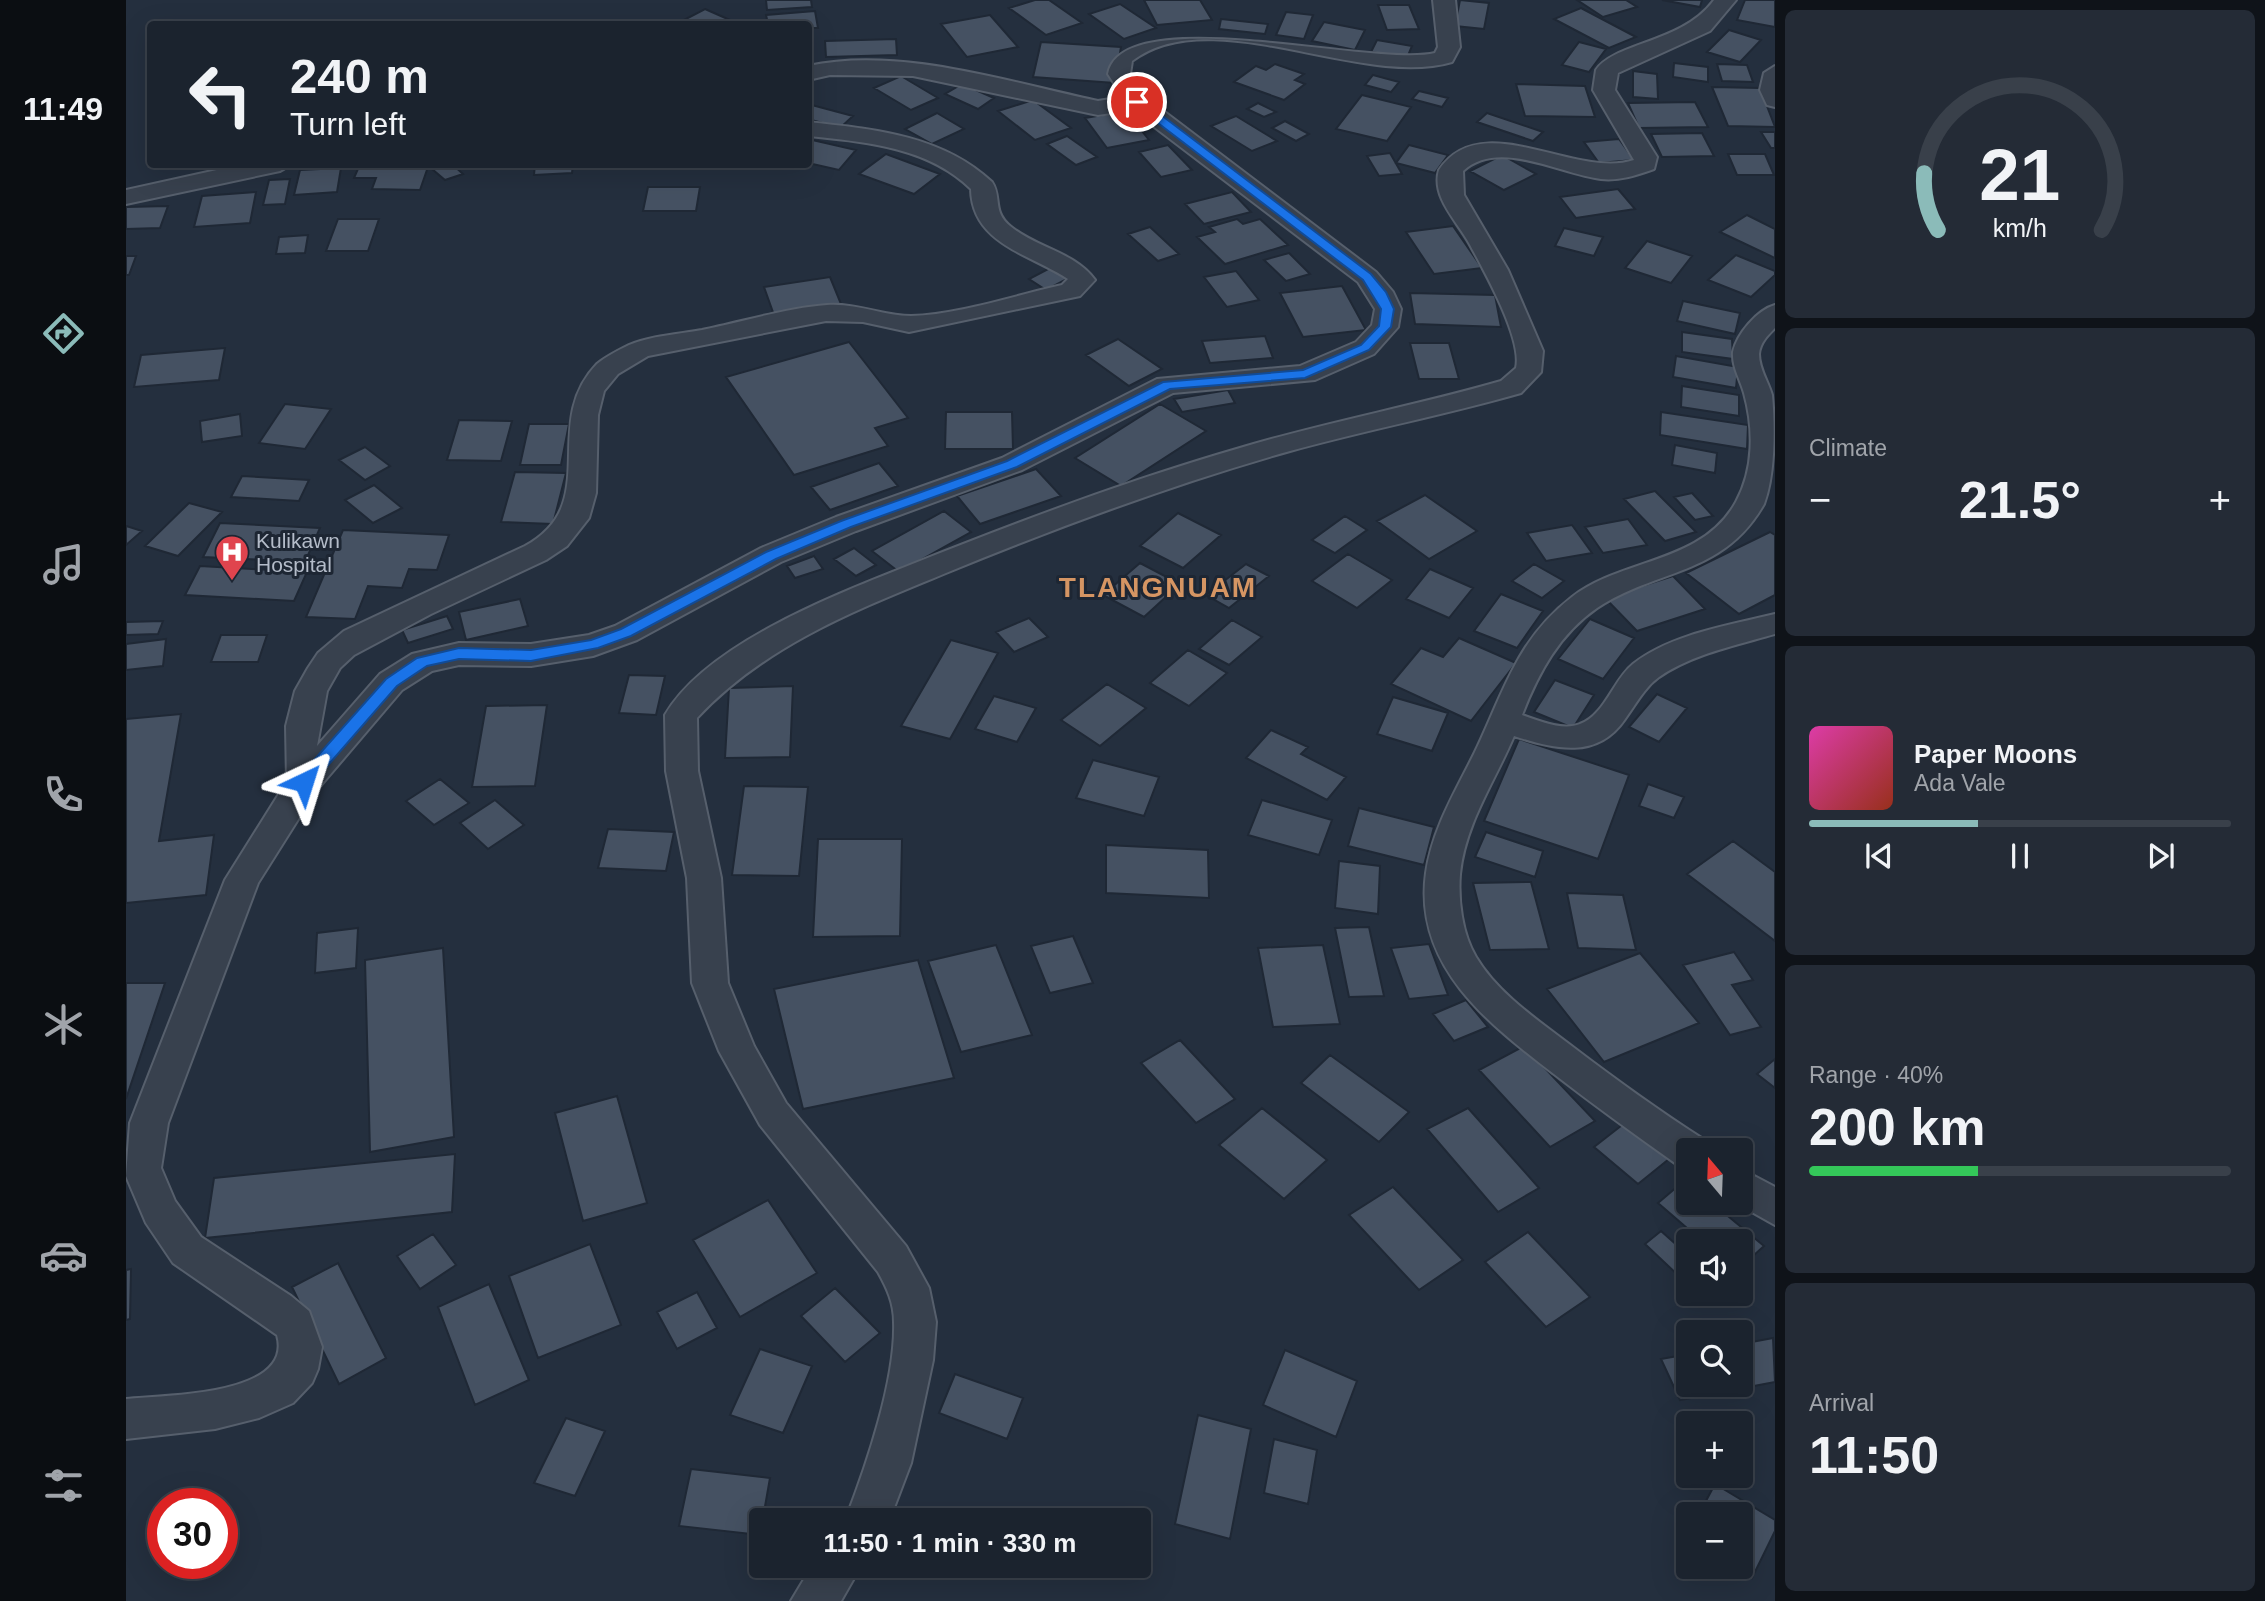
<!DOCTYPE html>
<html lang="en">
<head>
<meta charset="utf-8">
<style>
	body { margin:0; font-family:Arial,sans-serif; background:#242b36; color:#f1f3f6; height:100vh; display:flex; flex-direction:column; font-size:26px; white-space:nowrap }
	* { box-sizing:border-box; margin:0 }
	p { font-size:23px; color:#a0a4aa }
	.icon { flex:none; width:38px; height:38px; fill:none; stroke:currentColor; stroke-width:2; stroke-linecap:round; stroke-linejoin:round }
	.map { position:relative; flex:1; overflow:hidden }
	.sheet { display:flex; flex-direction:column; gap:10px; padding:10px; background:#0f1319; width:490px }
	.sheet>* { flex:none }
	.banner { position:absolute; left:21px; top:21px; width:665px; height:147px; border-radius:7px; box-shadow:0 7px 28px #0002,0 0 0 2px #39404a; background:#1b232e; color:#f1f3f6; overflow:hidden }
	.needle { width:46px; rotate:341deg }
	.buttons { position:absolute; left:1550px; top:1138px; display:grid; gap:14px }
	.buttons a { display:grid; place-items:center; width:77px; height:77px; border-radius:7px; background:#1b232e; box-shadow:0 7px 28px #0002,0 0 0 2px #39404a; font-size:35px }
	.speed { position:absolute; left:21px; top:1488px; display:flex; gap:14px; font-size:35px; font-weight:700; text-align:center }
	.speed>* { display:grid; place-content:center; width:91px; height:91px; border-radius:50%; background:#1b232e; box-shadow:0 7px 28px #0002,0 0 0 2px #39404a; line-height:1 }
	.speed .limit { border:10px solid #d22; background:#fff; color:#111 }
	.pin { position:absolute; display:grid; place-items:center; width:60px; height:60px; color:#fff; margin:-30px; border:4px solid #fff; border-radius:50%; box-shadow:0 2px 7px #0007 }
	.me { position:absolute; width:77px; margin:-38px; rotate:41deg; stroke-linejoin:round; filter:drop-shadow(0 0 5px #0008) }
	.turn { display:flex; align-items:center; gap:24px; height:147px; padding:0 28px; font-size:32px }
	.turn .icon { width:91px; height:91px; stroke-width:2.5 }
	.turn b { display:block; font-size:49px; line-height:60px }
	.big { font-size:52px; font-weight:800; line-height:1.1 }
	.sheet .widget { flex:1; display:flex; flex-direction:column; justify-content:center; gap:10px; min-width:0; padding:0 24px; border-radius:10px; background:#242b36 }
	.sheet .dial { align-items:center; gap:0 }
	.dial svg { height:182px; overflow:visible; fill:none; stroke:#39404a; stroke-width:7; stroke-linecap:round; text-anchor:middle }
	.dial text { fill:#f1f3f6; stroke:none }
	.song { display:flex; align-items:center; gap:21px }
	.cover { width:84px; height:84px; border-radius:10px; background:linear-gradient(135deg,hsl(320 70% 55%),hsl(10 70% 35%)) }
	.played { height:7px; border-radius:4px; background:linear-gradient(90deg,#8bbbb9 40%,#39404a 40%) }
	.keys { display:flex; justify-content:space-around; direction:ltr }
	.heat { display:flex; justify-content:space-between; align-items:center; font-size:38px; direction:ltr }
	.charge { height:10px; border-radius:5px; background:linear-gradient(90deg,#34c759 40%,#39404a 0) }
	.trip { position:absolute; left:623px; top:1508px; width:402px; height:70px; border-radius:7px; background:#1b232e; box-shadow:0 7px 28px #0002,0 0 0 2px #39404a; font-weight:800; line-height:70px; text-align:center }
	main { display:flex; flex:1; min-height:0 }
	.tabs { display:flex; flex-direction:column; width:126px; justify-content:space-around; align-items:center; background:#0b0e12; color:#a0a4aa }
	.tabs .icon { width:49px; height:49px }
	.tabs .current { color:#8bbbb9 }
	.tabs b { font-size:32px; color:#f1f3f6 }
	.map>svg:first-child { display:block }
	.building { fill:#455162; stroke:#1f2835; stroke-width:2 }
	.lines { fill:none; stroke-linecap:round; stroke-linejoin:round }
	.minor-casing { stroke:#565f6c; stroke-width:4 }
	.minor { fill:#38414e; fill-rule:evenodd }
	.route { fill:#1a73e8; stroke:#114b97; stroke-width:2 }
	.labels { text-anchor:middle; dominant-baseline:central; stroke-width:6; stroke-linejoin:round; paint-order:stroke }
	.poi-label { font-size:21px; fill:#b4bcc9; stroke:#1d2633; text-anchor:start }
	.district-label { font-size:28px; font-weight:bold; letter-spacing:2px; fill:#d59563; stroke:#1d2633 }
</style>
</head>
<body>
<main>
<nav class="tabs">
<b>11:49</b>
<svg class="icon current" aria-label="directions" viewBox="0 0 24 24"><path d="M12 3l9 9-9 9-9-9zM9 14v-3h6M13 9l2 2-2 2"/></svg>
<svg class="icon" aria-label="music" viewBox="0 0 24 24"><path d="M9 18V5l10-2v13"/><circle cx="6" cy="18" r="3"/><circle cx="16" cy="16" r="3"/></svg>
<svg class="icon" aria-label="phone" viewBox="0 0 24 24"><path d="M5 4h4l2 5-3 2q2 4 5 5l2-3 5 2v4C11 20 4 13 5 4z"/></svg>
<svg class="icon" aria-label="climate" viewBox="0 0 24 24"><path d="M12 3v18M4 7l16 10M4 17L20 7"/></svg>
<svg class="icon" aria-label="car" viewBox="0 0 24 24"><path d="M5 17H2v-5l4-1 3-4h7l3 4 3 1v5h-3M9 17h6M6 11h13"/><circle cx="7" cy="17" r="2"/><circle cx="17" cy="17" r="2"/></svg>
<svg class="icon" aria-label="filters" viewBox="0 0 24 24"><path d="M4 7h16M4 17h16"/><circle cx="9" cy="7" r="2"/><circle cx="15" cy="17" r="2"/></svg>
</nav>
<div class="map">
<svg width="1649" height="1601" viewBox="0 0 1649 1601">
	<rect width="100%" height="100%" fill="#242f3e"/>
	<path class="building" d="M640,0H685L686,7L641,10Z
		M909,0H923L956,23L920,35L883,8Z
		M1018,0H1074L1086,20L1031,25Z
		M1334,0L1363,3L1358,29L1329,26Z
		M1451,0H1500L1511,7L1477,17Z
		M1536,0H1576L1574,7Z
		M1619,0H1649V27L1611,20Z
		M994,4L1030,28L998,39L963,14Z
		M1252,5H1283L1293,29L1261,30Z
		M1455,8L1510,37L1483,48L1428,19Z
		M579,9L613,24H563L556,21Z
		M689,11L692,28H682V24H642L640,15Z
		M1160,12L1187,15L1178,39L1150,35Z
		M864,15L892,47L841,57L815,24Z
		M1095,19L1142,24L1139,34L1093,29Z
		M1198,22L1239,30L1229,50L1186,41Z
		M1603,30L1635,40L1614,62L1581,52Z
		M770,39L771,55L700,57L699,41Z
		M1251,40L1286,46L1281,58L1245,52Z
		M915,42L995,47L989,83L907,77Z
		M1453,42L1480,49L1463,72L1436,65Z
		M1548,63L1582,67V82L1547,77Z
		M1149,64L1178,74L1169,80L1179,84L1158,100L1108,82L1130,66L1140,70Z
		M1591,64L1621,65L1627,82L1596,81Z
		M1507,71L1531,74L1532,99L1507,97Z
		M1247,75L1273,82L1265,92L1239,85Z
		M775,76L812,98L785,110L748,88Z
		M836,84L868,98L852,109L819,94Z
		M1390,84L1459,86L1469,117L1399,116Z
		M1586,87L1634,88L1649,127L1602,126Z
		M1293,91L1322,98L1316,107L1286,99Z
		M1236,95L1285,107L1261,141L1210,129Z
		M907,100L945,128L909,140L872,111Z
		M1569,102L1582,127L1513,128L1502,103Z
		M1132,103L1150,112L1138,117L1121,109Z
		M682,104L727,116L714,128L682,119Z
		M1000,111L1023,140L981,148L959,118Z
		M811,113L838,129L806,144L779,129Z
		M1361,113L1417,132L1407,141L1351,122Z
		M1110,116L1151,141L1126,151L1085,126Z
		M1159,121L1183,134L1170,141L1146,128Z
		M1635,132H1649V148H1645Z
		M1576,133L1588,156L1536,157L1525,134Z
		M941,136L971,157L950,165L921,144Z
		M682,139L730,150L713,170L682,163Z
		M1493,139L1508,160L1473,163L1458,142Z
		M1042,145L1066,170L1035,177L1013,152Z
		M1283,145L1322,155L1309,173L1270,163Z
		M1264,153L1276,174L1253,176L1241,156Z
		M760,154L814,174L788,194L733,174Z
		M1602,154H1639L1648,175H1611Z
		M1376,155L1410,174L1378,190L1344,171Z
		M234,164H303L294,190L246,189L250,178H228Z
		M317,164H326L337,174L319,180L306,169Z
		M409,164H447L446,173L408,175Z
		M215,168L211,192L168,195L174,170Z
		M164,179L159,204L137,205L143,180Z
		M522,187H574L570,211H517Z
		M1492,189L1509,209L1450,218L1434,197Z
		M130,192L124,223L68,227L76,196Z
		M1106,192L1125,212L1078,224L1059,204Z
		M42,206L34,228L0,229V207Z
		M1621,215L1649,229V258L1594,232Z
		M212,219H253L242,251H200Z
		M1111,219L1117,224L1134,219L1162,245L1099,264L1071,237L1089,232L1083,227Z
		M1327,226L1356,268L1308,274L1280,232Z
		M1024,227L1053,254L1032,261L1002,234Z
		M1438,228L1477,237L1468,256L1429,246Z
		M182,235L179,253L150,254L153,237Z
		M1521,241L1566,256L1545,283L1499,268Z
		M1163,253L1184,274L1160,281L1138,260Z
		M1610,255L1649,271V275L1625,297L1582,280Z
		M0,256H10L3,275H0Z
		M924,268L941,279L920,290L903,279Z
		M1110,271L1133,300L1101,307L1078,277Z
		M704,277L715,304L648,315L638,287Z
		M1216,286L1240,330L1177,337L1154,293Z
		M1284,293L1369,295L1375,327L1289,324Z
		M1557,301L1614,313L1609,334L1551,321Z
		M1556,332L1606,339L1607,359L1556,352Z
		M1139,336L1147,358L1084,363L1076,341Z
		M992,339L1036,369L1003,386L960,355Z
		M723,342L782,418L749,428L762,446L668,475L600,377Z
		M1284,343H1323L1333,379H1293Z
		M99,348L93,380L8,387L15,355Z
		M1550,356L1612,367L1610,388L1547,377Z
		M1556,386L1613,395V416L1555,407Z
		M1102,390L1109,403L1056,412L1048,399Z
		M159,404L205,409L179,449L133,443Z
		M1034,404L1080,431L995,486L949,458Z
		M820,412H886L887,449H819Z
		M1535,412L1622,425L1621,449L1534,435Z
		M114,414L116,436L76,442L74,421Z
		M333,420L386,421L375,461L321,460Z
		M403,424H443L435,465H394Z
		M1549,445L1591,453L1589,473L1546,465Z
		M239,447L264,466L239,480L213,460Z
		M753,463L772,486L704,510L685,487Z
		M910,469L935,496L854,524L831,496Z
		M389,472L440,473L427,524L375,522Z
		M116,476L183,480L173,501L105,497Z
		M248,485L276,508L247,523L219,500Z
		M1529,491L1570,532L1539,541L1498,499Z
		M1566,493L1587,516L1569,520L1548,497Z
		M1299,495L1351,531L1303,559L1251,521Z
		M63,503L96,512L52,556L19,546Z
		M818,511L845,532L773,572L746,551Z
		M1052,513L1095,535L1057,568L1014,546Z
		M1219,516L1241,530L1209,553L1186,540Z
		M1502,519L1521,545L1477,553L1459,527Z
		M94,523L194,528L179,562L77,557Z
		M1446,525L1466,553L1420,561L1401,533Z
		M0,526L16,531L0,545Z
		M217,530L323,535L311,570L283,569L276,588L242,586L229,619L180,617Z
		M1644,532L1649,535V595L1613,614L1560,573Z
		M728,548L750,565L730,576L708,559Z
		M1222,554L1266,580L1231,608L1186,581Z
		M688,556L697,569L669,578L661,566Z
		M1014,563L1054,584L1018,617L977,595Z
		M1120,564L1143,576L1103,608L1080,595Z
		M1408,564L1438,581L1416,598L1386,581Z
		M74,566L181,572L168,601L59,595Z
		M1304,569L1347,588L1323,618L1280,599Z
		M1547,576L1579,609L1511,631L1479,598Z
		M1375,594L1417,611L1391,648L1348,631Z
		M394,599L402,626L340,640L333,612Z
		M321,616L327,629L282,643L276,630Z
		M903,618L922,637L888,652L870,632Z
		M1464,619L1508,638L1477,679L1432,659Z
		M1106,620L1136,637L1103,665L1073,649Z
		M37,621L32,634L0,635V622Z
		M95,635H141L132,662H85Z
		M1333,638L1390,663L1345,721L1265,684L1295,648L1317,657Z
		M40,639L37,666L0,670V644Z
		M825,640L872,653L824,739L775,726Z
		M1062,650L1101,673L1063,706L1024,683Z
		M503,675L539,676L530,715L493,713Z
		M1429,680L1468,695L1447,728L1408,712Z
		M981,684L1020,708L974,746L935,720Z
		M667,686L664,757L599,758L603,688Z
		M1531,694L1561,708L1533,742L1503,727Z
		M868,696L910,708L891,742L849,729Z
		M1267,697L1322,713L1306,751L1251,734Z
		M421,705L409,786L346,787L360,706Z
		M55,714L33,841L88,835L80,895L0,903V719Z
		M1145,730L1182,747L1175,754L1220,777L1201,800L1120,758Z
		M1393,739L1503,775L1472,859L1358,821Z
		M967,760L1033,777L1018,816L950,798Z
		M314,779L343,803L308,825L280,801Z
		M1522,784L1558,797L1548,818L1513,806Z
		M618,786L682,787L673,876L606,875Z
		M369,800L398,825L362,849L334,823Z
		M1136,800L1206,820L1193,855L1122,835Z
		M1233,808L1308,827L1298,865L1222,846Z
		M482,829L548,832L540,871L472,868Z
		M1360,832L1417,851L1409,877L1349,857Z
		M692,839H776L774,936L687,937Z
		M1607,841L1649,872V941L1561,874Z
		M980,845L1082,850L1083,898L980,893Z
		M1213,861L1254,866L1252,914L1209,908Z
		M1405,882L1423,949L1364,950L1347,883Z
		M1441,893L1497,895L1510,950L1452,948Z
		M1243,927L1258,996L1223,997L1209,928Z
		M232,928L230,968L189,973L191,933Z
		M947,936L967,983L924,993L905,946Z
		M1303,944L1322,995L1283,999L1265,948Z
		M870,945L906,1035L835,1052L802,961Z
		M1197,945L1214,1024L1147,1027L1132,948Z
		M317,948L328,1137L244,1152L239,960Z
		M1608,952L1627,980L1606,985L1635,1027L1604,1035L1557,965Z
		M1514,953L1573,1023L1478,1062L1421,989Z
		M792,960L828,1078L677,1109L648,989Z
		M0,983H39L0,1099Z
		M1340,1000L1362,1027L1328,1041L1307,1014Z
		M1054,1040L1109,1099L1070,1123L1015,1063Z
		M1398,1046L1469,1121L1424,1147L1353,1070Z
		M1204,1055L1283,1112L1253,1142L1175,1083Z
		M1649,1059V1088L1631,1074Z
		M491,1096L521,1203L457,1221L429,1113Z
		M1136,1108L1201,1160L1158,1199L1093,1145Z
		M1342,1108L1413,1188L1372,1212L1301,1129Z
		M1500,1122L1543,1159L1512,1184L1468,1147Z
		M329,1154L326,1212L79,1238L88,1178Z
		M1559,1180L1563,1184V1202H1585L1638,1246L1615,1267V1241H1576L1532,1203Z
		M1267,1187L1337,1260L1293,1290L1223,1215Z
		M642,1200L691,1273L614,1317L567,1240Z
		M1535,1231L1563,1256V1272L1555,1278L1519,1244Z
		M1402,1232L1464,1297L1420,1327L1359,1262Z
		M307,1234L330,1265L294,1289L271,1256Z
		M464,1244L495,1325L412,1358L383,1276Z
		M212,1263L260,1358L213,1384L166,1287Z
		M5,1269L4,1319L0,1320V1270Z
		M363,1284L403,1380L349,1405L312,1307Z
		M709,1288L754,1333L719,1362L675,1316Z
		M571,1292L591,1328L551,1349L531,1312Z
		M1647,1338L1649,1382L1554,1400L1535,1359L1563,1354V1384H1615V1344Z
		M634,1349L686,1366L657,1433L604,1415Z
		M1159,1350L1231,1381L1210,1437L1137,1405Z
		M829,1374L897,1398L881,1439L813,1413Z
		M1072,1415L1125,1429L1104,1539L1049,1524Z
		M440,1418L479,1431L449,1496L408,1483Z
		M1148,1439L1191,1450L1182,1504L1138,1493Z
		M565,1469L644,1478L634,1535L553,1526Z
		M1589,1484L1649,1520V1531L1626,1578L1606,1566H1615V1514H1573Z"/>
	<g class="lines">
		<g class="minor-casing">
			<path id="minor" d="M1307,0H1329L1334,47L1326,62C1234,89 1086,0 1006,61L1004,74L1019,97L1250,272L1267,292L1275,309L1272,327L1248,354L1189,380L1047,393L896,470L730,531L655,562L511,640L467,656L405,666L333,665L306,671L276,690L190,791L132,883L42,1123L35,1168L49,1201L75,1237L165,1296L183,1311L196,1347L192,1369L186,1383L167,1403L133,1418L89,1429L0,1439V1399C39,1395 169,1396 151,1335L47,1263L20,1223L0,1176L4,1123L99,880L161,781L160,726L169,691L182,668L192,653L218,631L399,546C478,503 413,424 471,364C479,357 493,350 503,345C524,336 553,334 576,330C616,322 660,308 701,305C731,303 758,316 785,316C831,315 891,295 936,285L942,279C904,254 846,244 845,189C802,147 740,142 682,136V122C747,129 816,135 866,182C876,197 866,211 884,226C910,248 949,252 969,280L954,296L783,332L737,322L700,321L522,356L492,374L478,391L472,415L470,493L463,518L441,546L420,560L305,614L228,655L214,668L201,691L191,746L254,674L286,654L333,643L405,644L463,635L489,626L635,548L710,517L876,458L1031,379L1174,366L1230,342L1246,325L1249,309L1232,282L1006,110L972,115L787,76L704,75L682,80V66C773,46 882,82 972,101L997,97L982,74C996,0 1249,68 1309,53L1312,47Z
				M1588,0H1610L1584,31L1492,73L1489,90L1531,157L1528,169C1511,175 1494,181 1475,179C1433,174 1373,138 1337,171L1338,195L1382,270L1417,351L1415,372L1395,393C1318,415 1240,430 1164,451C1047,484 932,527 820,573C730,610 639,645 571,718L572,771L595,878L602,983L628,1046L660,1103L780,1246L803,1288L810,1322L807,1360L785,1463L763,1521H719C740,1467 770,1379 768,1322C768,1303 761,1288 752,1272L634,1125L593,1051L566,983L561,878L540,771L539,715C580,645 706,596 779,567C889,523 1000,481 1114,448C1200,422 1289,406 1375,381L1390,368C1397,339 1357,269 1343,243C1331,221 1305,197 1313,170C1356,106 1450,180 1508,160L1467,90L1470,70C1489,42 1557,43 1588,0Z
				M1649,66V107L1641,105L1634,90L1638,73Z
				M118,164H166L154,171L0,204V190Z
				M1649,305V328C1641,336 1634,343 1633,354C1633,369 1642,381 1646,395C1649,427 1649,475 1638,504C1597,576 1532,568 1471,608C1433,634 1412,674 1396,715C1413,721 1437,731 1454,724C1479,715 1487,680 1507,664C1545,634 1604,625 1649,614V634C1611,645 1566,654 1533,677C1518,688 1510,704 1499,719C1471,760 1429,749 1388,736C1369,781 1339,824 1334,874C1332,900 1336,934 1350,957C1372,994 1413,1021 1447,1047C1489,1079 1532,1110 1577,1139L1582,1150H1563V1167L1549,1163C1508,1134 1468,1105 1428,1074C1363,1024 1287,966 1300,873C1306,830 1329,792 1348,754C1377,694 1390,640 1446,597C1496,558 1576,564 1610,502C1628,469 1628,429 1618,393C1614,379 1606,367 1607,352C1611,334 1631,310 1649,305Z
				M1615,1169L1649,1187V1225L1608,1202H1615Z
				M686,1566H735L715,1601H665Z"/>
		</g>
		<use href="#minor" class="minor"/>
	</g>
	<path class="route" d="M1007,99H1014L1245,274L1260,292L1268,309L1265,327L1243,350L1179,378L1044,389L891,467L725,527L650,559L505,636L472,648L405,661L333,659L301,666L271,686L183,787H172V778L260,679L291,658L333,648L405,650L465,640L495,629L640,552L715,521L881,461L1037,382L1177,370L1235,345L1253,326L1255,309L1237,280L1007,104Z"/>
	<defs>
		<g id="hospital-pin" transform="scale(1.75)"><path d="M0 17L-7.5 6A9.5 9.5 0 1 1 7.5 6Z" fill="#e0444e" stroke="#1d2633"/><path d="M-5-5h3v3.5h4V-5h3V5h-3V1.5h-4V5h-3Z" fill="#fff"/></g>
	</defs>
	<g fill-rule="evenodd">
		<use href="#hospital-pin" x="106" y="552"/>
	</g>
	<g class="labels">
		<g class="poi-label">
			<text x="130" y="540">Kulikawn<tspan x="130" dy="24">Hospital</tspan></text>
		</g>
		<g class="district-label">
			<text x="1032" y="587">TLANGNUAM</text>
		</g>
	</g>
</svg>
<div class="buttons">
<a><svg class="needle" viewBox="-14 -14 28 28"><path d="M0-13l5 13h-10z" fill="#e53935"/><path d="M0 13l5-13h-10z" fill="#a0a4aa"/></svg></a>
<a><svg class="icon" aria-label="sound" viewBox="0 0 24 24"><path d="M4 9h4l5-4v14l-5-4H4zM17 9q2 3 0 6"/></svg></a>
<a><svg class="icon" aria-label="search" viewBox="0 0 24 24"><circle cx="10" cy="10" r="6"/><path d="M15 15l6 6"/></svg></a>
<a>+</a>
<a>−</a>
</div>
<div class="speed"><div class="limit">30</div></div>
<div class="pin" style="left:1011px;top:102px;background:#d93025"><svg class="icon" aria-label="arrive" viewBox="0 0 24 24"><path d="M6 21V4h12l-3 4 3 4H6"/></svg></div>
<svg class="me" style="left:178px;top:782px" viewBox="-20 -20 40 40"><path d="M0-17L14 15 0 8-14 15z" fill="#1a73e8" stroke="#fff" stroke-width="4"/></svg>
<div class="trip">11:50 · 1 min · 330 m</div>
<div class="banner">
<div class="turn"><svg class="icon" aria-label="left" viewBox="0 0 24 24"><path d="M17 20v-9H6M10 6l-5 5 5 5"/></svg><div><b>240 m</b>Turn left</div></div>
</div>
</div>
<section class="sheet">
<div class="widget dial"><svg viewBox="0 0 100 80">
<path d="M14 69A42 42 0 1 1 86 69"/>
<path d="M14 69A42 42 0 0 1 8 44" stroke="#8bbbb9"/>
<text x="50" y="56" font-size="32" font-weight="700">21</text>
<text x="50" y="72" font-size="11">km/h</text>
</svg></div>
<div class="widget"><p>Climate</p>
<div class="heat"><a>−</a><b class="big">21.5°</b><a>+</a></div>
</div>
<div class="widget">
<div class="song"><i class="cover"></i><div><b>Paper Moons</b><p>Ada Vale</p></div></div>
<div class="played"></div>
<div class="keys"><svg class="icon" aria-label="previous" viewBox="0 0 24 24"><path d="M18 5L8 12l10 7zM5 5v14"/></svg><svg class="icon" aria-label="pause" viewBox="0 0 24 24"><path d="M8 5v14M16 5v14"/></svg><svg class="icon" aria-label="next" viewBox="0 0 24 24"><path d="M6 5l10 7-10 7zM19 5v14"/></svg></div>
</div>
<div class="widget"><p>Range · 40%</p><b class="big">200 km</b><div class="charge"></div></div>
<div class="widget"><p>Arrival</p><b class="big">11:50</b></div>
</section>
</main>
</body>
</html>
